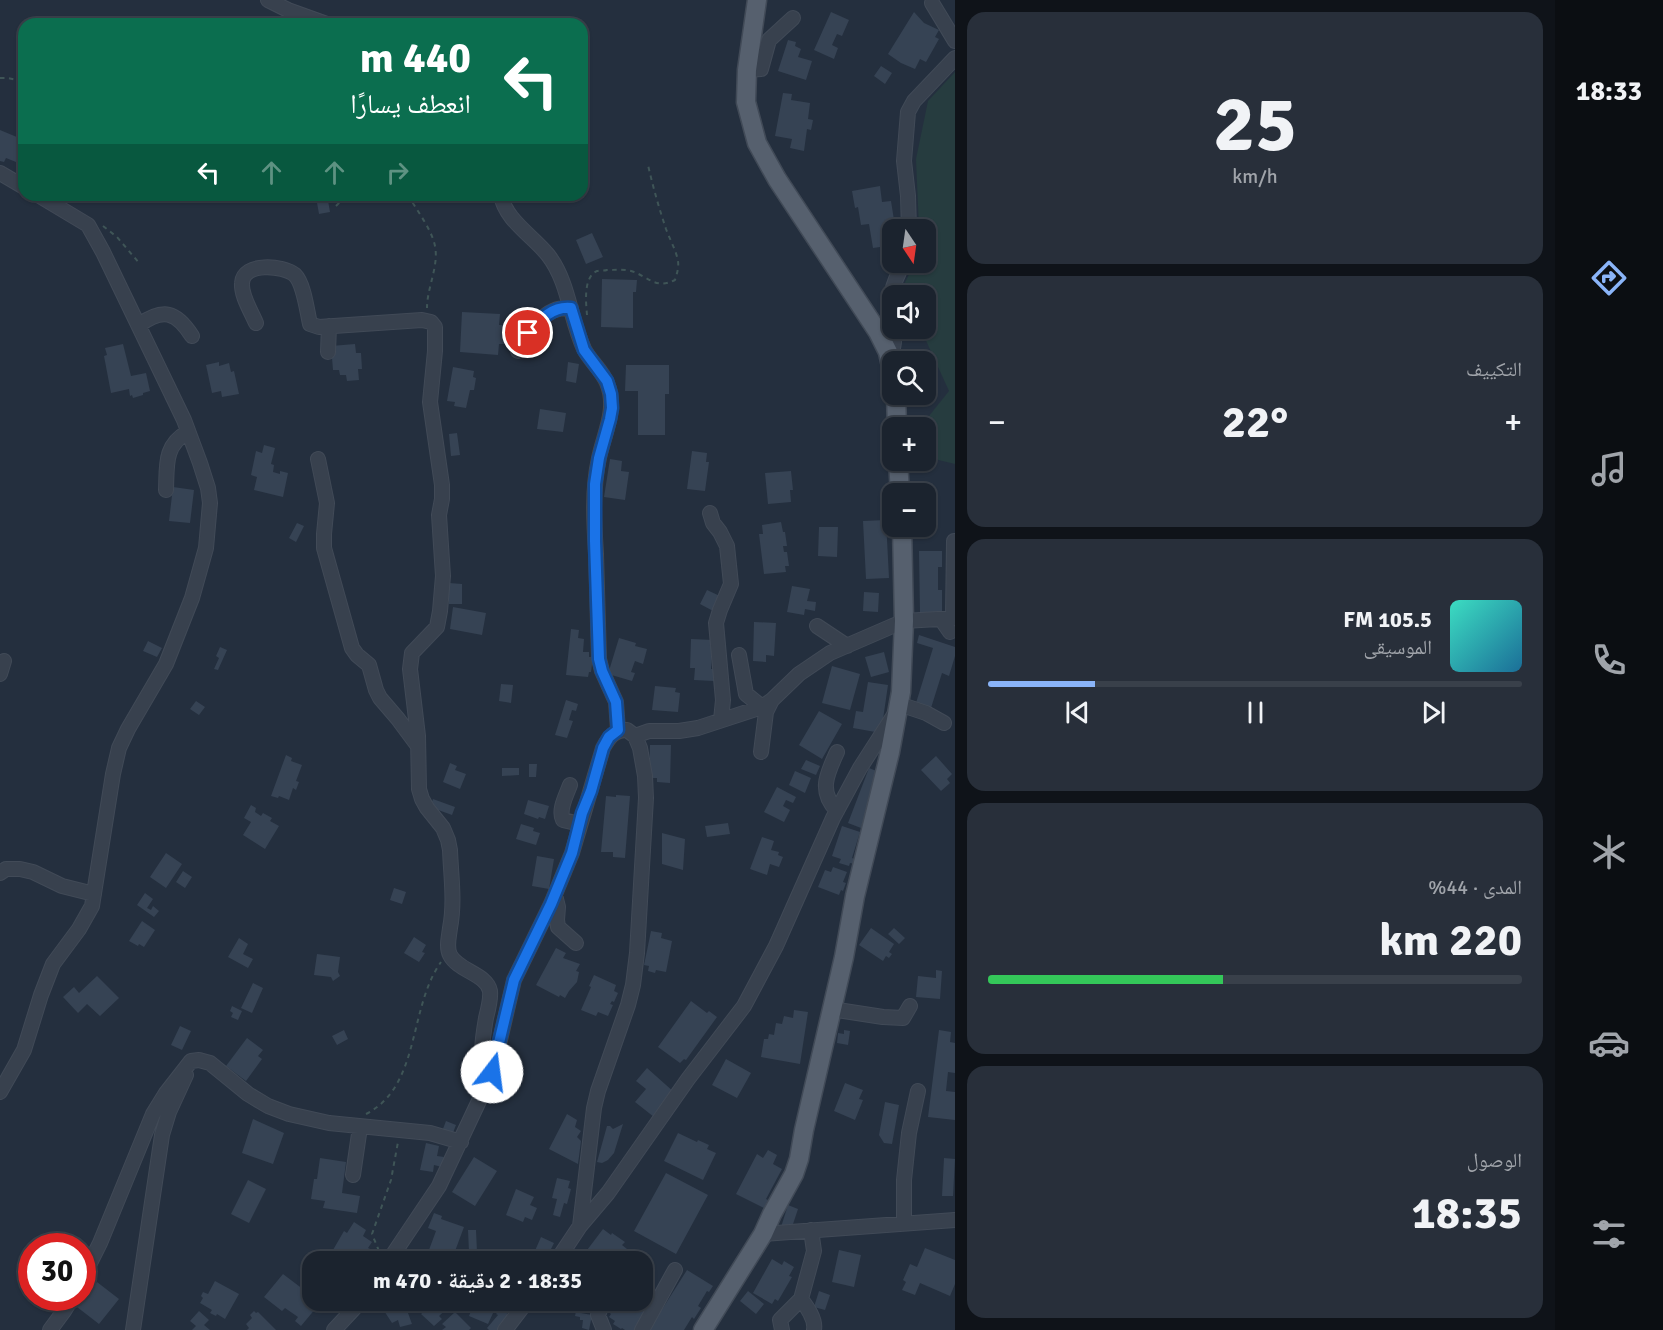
<!DOCTYPE html>
<html lang="ar">
<head>
<meta charset="utf-8">
<style>
	body { margin:0; font-family:Signika,"Noto Naskh Arabic",sans-serif; background:#282f3a; color:#f1f3f6; direction:rtl; height:100vh; display:flex; flex-direction:column; font-size:22px; white-space:nowrap }
	* { box-sizing:border-box; margin:0 }
	p { font-size:20px; color:#a0a4aa }
	.icon { flex:none; width:33px; height:33px; fill:none; stroke:currentColor; stroke-width:2; stroke-linecap:round; stroke-linejoin:round }
	.map { position:relative; flex:1; overflow:hidden; direction:ltr }
	.sheet { display:flex; flex-direction:column; gap:12px; padding:12px; background:#0f1319; width:600px }
	.sheet>* { flex:none }
	.guide { position:absolute; left:18px; top:18px; width:570px; height:183px; border-radius:18px; box-shadow:0 2px 4px #0004,0 0 0 2px #39404a; direction:rtl; background:#0b6e4f; color:#fff; overflow:hidden }
	.needle { width:39px; rotate:167deg }
	.controls { position:absolute; left:882px; top:219px; display:grid; gap:12px }
	.controls a { display:grid; place-items:center; width:54px; height:54px; border-radius:12px; background:#1b232e; box-shadow:0 2px 4px #0004,0 0 0 2px #39404a; font-size:30px }
	.speed { position:absolute; left:18px; top:1233px; display:flex; gap:12px; font-size:30px; font-weight:700; text-align:center }
	.speed>* { display:grid; place-content:center; width:78px; height:78px; border-radius:50%; background:#1b232e; box-shadow:0 2px 4px #0004,0 0 0 2px #39404a; line-height:1 }
	.speed .limit { border:9px solid #d22; background:#fff; color:#111 }
	.pin { position:absolute; display:grid; place-items:center; width:51px; height:51px; color:#fff; margin:-26px; border:3px solid #fff; border-radius:50%; box-shadow:0 2px 6px #0007 }
	.me { position:absolute; width:66px; margin:-33px; rotate:15deg; stroke-linejoin:round; filter:drop-shadow(0 0 4px #0008) }
	.turn { display:flex; align-items:center; gap:21px; height:126px; padding:0 18px; font-size:27px }
	.turn .icon { width:78px; height:78px; stroke-width:2.5 }
	.turn b { display:block; font-size:42px; line-height:51px }
	.lanes { display:flex; align-items:center; height:57px; padding:0 18px; background:#0003; justify-content:center; gap:30px; direction:ltr }
	.lanes .off { opacity:.35 }
	.big { font-size:45px; font-weight:700; line-height:1.1 }
	.sheet .card { flex:1; display:flex; flex-direction:column; justify-content:center; gap:9px; min-width:0; padding:0 21px; border-radius:18px; background:#282f3a }
	.sheet .dial { align-items:center; gap:0 }
	.dial b { font-size:78px; line-height:1 }
	.song { display:flex; align-items:center; gap:18px }
	.cover { width:72px; height:72px; border-radius:9px; background:linear-gradient(135deg,hsl(170 70% 55%),hsl(200 70% 35%)) }
	.played { height:6px; border-radius:3px; background:linear-gradient(90deg,#8ab4f8 20%,#39404a 20%) }
	.keys { display:flex; justify-content:space-around; direction:ltr }
	.heat { display:flex; justify-content:space-between; align-items:center; font-size:33px; direction:ltr }
	.charge { height:9px; border-radius:4px; background:linear-gradient(90deg,#34c759 44%,#39404a 0) }
	.trip { position:absolute; left:302px; top:1251px; width:351px; height:60px; border-radius:18px; background:#1b232e; box-shadow:0 2px 4px #0004,0 0 0 2px #39404a; font-weight:700; line-height:60px; text-align:center; direction:rtl }
	main { display:flex; flex:1; min-height:0 }
	.tabs { display:flex; flex-direction:column; width:108px; justify-content:space-around; align-items:center; background:#0b0e12; color:#a0a4aa }
	.tabs .icon { width:42px; height:42px }
	.tabs .on { color:#8ab4f8 }
	.tabs b { font-size:27px; color:#f1f3f6 }
	.map>svg:first-child { display:block }
	.green { fill:#263c3f }
	.building { fill:#364354 }
	.lines { fill:none; stroke-linecap:round; stroke-linejoin:round }
	.minor-casing { stroke:#414a57; stroke-width:16 }
	.major-casing { stroke:#414a57; stroke-width:21 }
	.path { stroke:#3f5557; stroke-width:2; stroke-dasharray:4.5 4.5; stroke-linecap:butt }
	.minor { stroke:#38414e; stroke-width:14 }
	.major { stroke:#56606e; stroke-width:18 }
	.route-casing { stroke:#114b97; stroke-width:15 }
	.route { stroke:#1a73e8; stroke-width:10 }
</style>
</head>
<body>
<main>
<nav class="tabs">
<b>18:33</b>
<svg class="icon on" aria-label="directions" viewBox="0 0 24 24"><path d="M12 3l9 9-9 9-9-9zM9 14v-3h6M13 9l2 2-2 2"/></svg>
<svg class="icon" aria-label="music" viewBox="0 0 24 24"><path d="M9 18V5l10-2v13"/><circle cx="6" cy="18" r="3"/><circle cx="16" cy="16" r="3"/></svg>
<svg class="icon" aria-label="phone" viewBox="0 0 24 24"><path d="M5 4h4l2 5-3 2q2 4 5 5l2-3 5 2v4C11 20 4 13 5 4z"/></svg>
<svg class="icon" aria-label="climate" viewBox="0 0 24 24"><path d="M12 3v18M4 7l16 10M4 17L20 7"/></svg>
<svg class="icon" aria-label="car" viewBox="0 0 24 24"><path d="M5 17H2v-5l4-1 3-4h7l3 4 3 1v5h-3M9 17h6M6 11h13"/><circle cx="7" cy="17" r="2"/><circle cx="17" cy="17" r="2"/></svg>
<svg class="icon" aria-label="filters" viewBox="0 0 24 24"><path d="M4 7h16M4 17h16"/><circle cx="9" cy="7" r="2"/><circle cx="15" cy="17" r="2"/></svg>
</nav>
<section class="sheet">
<div class="card dial"><b>25</b><p>km/h</p></div>
<div class="card"><p>التكييف</p>
<div class="heat"><a>−</a><b class="big">22°</b><a>+</a></div>
</div>
<div class="card">
<div class="song"><i class="cover"></i><div><b>105.5 FM</b><p>الموسيقى</p></div></div>
<div class="played"></div>
<div class="keys"><svg class="icon" aria-label="previous" viewBox="0 0 24 24"><path d="M18 5L8 12l10 7zM5 5v14"/></svg><svg class="icon" aria-label="pause" viewBox="0 0 24 24"><path d="M8 5v14M16 5v14"/></svg><svg class="icon" aria-label="next" viewBox="0 0 24 24"><path d="M6 5l10 7-10 7zM19 5v14"/></svg></div>
</div>
<div class="card"><p>المدى · 44%</p><b class="big">220 km</b><div class="charge"></div></div>
<div class="card"><p>الوصول</p><b class="big">18:35</b></div>
</section>
<div class="map">
<svg width="955" height="1330" viewBox="0 0 955 1330">
	<rect width="100%" height="100%" fill="#242f3e"/>
	<path class="green" d="M955,72V464L926,457V428L921,427V426L949,391L923,334L908,329L926,328V296L902,295V288L915,263L926,262V230L919,229L916,159L928,101Z"/>
	<path class="building" d="M831,12L849,20L842,36L837,34L832,45L838,48L834,59L814,50Z
		M914,12L924,23L939,30L935,37L939,39L926,62L920,59L915,69L901,63L888,54Z
		M788,40L796,42L795,46L801,49L798,57L812,61L806,80L778,71Z
		M881,66L892,73L885,84L874,76Z
		M783,93L792,94L791,100L810,103L808,119L813,120L811,130L807,129L804,151L790,148L792,139L775,136Z
		M0,130L24,140V151L23,153L20,152L16,162L6,158L4,162L0,161Z
		M880,186L882,202L891,201L894,220L884,221L885,228L891,227L892,246L891,249L881,250L880,247L873,248L869,224L861,225L858,207L855,208L852,191Z
		M327,195L330,212L319,214L316,197Z
		M592,233L603,257L586,264L576,240Z
		M602,279L637,280L636,292H633V328L601,327Z
		M462,312L500,314L499,325H503V333H509V344H499L498,355L460,352Z
		M123,344L131,376L146,373L150,391L143,393V395L133,398L132,395L130,396L129,389L111,393L104,356L107,355L105,348Z
		M355,344L356,353H361L362,369H358L359,380L347,381L346,375H340L339,370H333L331,346Z
		M219,362V366L229,363L231,372L234,371L239,394L222,397L221,391L212,393L206,365Z
		M568,362L579,364L576,383L566,381Z
		M626,365H669V394H665V435H638V391H625Z
		M453,367L474,371L473,377L476,378L474,390H470L466,408L454,406L455,402L447,401Z
		M540,409L566,413L563,432L537,429Z
		M457,433L460,455L451,456L449,434Z
		M264,445L275,448L271,464L274,465L273,472L280,474V471L288,473L283,497L254,490L257,477L251,475L256,451L262,453Z
		M692,451L707,453L706,462H709L705,491L687,489Z
		M610,459L622,461L621,471L629,472L625,500L604,497Z
		M791,471L793,490H790L791,502L768,504L765,473Z
		M173,487L194,490L190,523L169,521Z
		M886,520L889,578L866,579L863,521Z
		M781,522L783,532H785L787,546H783L784,552H787L789,566H785L786,572L764,574L759,534H763L762,525Z
		M297,523L304,526L296,542L289,538Z
		M819,527H838L837,557L818,556Z
		M919,551H942V567H938V590H942V613H920Z
		M449,583L462,584V604H449Z
		M792,586L810,589L807,601L816,602L815,611L805,609L804,615L787,612Z
		M707,590L722,597L715,612L700,604Z
		M864,592L879,593L878,612L863,611Z
		M453,607L486,613L482,635L450,629Z
		M754,622L776,623L774,656L766,655V662L753,661Z
		M571,629L579,630L578,638L584,639L583,652H589V657H593L591,672H589L588,677L566,675Z
		M919,635L955,647V656L949,676L942,673L931,708L916,703L933,648L917,643Z
		M619,638L636,643L635,646L647,649L643,664L635,661L631,672L635,673L632,681L608,674Z
		M691,639L713,640L711,669H715L714,681L694,680L695,668H690Z
		M148,641L162,648L157,657L143,651Z
		M220,647L227,650L218,670L214,669L219,658L216,656Z
		M884,652L889,672L871,677L865,657Z
		M832,666L860,674L850,710L822,703Z
		M868,682L888,685L881,733L853,728L856,711L863,712Z
		M501,684L513,685L511,703L499,701Z
		M655,686L676,688L675,692L680,693L678,712L652,710Z
		M566,700L578,704L576,711L572,710L569,720L573,721L567,738L555,735Z
		M196,701L205,707L199,715L190,709Z
		M819,711L842,724L822,759L799,745Z
		M650,745H671L670,783L657,782V778H649Z
		M286,755L292,758L291,761L302,765L296,781L299,782L296,790L293,788L289,800L279,796L278,798L271,796Z
		M936,756L952,774L947,779L950,783L941,791L921,770Z
		M806,760L820,766L816,775L801,769Z
		M450,763L457,766L455,770L466,774L460,789L443,782Z
		M529,764H537L536,777H529Z
		M502,768H519V775L502,776Z
		M869,768L879,772L861,828L848,823Z
		M795,771L811,778L805,793L789,785Z
		M777,787L796,797L793,803L786,800L783,806L790,810L784,822L764,812Z
		M616,795L630,796L625,858L613,857V852H601L606,796L616,797Z
		M433,799L455,807L452,815L430,807Z
		M528,800L549,806L545,819L539,817L538,819L524,814Z
		M251,805L256,808L255,812L261,816L263,813L272,818L270,821L279,826L265,849L243,835L251,822L244,818Z
		M728,823L730,834L707,837L705,826Z
		M521,824L534,828L533,831L540,833L536,845L516,839Z
		M842,826L860,832L852,858L857,860L855,864L850,863L849,866L839,863L841,859L832,856Z
		M662,833L685,839L683,870L662,864Z
		M762,837L774,841L771,850L779,852L778,855L783,857L779,867L770,864L767,875L750,869Z
		M166,853L182,864L166,888L150,877Z
		M537,856L554,859L549,889L532,886Z
		M833,867L847,872L843,882L846,883L843,891L841,890L839,895L818,887L825,870L831,872Z
		M183,871L192,877L185,888L176,882Z
		M394,888L406,892L402,904L390,900Z
		M145,893L153,899L147,908L151,910L153,906L159,911L154,917L137,905Z
		M142,921L155,930L144,947L139,944L138,946L129,941Z
		M871,928L894,944L889,952L892,954L889,958L886,956L883,961L859,945Z
		M894,928L905,938L899,944L888,934Z
		M651,931L662,933L661,938L672,941L666,972L656,970L655,973L648,971L649,966L644,965Z
		M414,937L426,945L422,952L425,953L419,962L404,953Z
		M239,938L248,944L243,954L253,959L248,968L228,957Z
		M556,948L566,953L563,958L580,964L576,971L579,972L577,982L569,991L565,998L560,995L559,997L536,985Z
		M317,954L340,957L338,972L340,976L333,981L331,977L314,975Z
		M936,970L942,971L940,999L916,997L918,976L936,978Z
		M594,975L616,985L614,991L618,993L614,1002L612,1001L610,1004L613,1005L608,1016L598,1012L596,1016L581,1010L591,987L589,986Z
		M97,976L119,998L100,1016L87,1004L78,1013L63,997L74,987L79,993Z
		M253,983L263,988L252,1013L241,1008Z
		M691,1001L707,1013L709,1011L717,1017L686,1060L684,1059L680,1063L658,1047Z
		M232,1006L242,1011L238,1020L231,1017L233,1013L230,1011Z
		M794,1010L808,1012L800,1064L761,1057L764,1039H768L769,1034L774,1035L776,1023L782,1024L784,1016L793,1018Z
		M180,1026L191,1031L182,1050L171,1045Z
		M344,1030L348,1039L337,1045L332,1036Z
		M844,1030L850,1031L848,1045L837,1043L838,1033L844,1034Z
		M939,1030L951,1032L950,1042L955,1043V1073L948,1072L946,1091L955,1092V1120L928,1117Z
		M247,1038L263,1050L258,1056L262,1059L246,1081L226,1066Z
		M726,1059L751,1073L737,1098L712,1085Z
		M647,1068L675,1093L654,1117L635,1102L646,1089L636,1081Z
		M845,1083L863,1090L859,1099L863,1100L855,1120L834,1111Z
		M885,1102L899,1105L892,1144L884,1143L879,1135Z
		M567,1114L577,1120L575,1127L581,1131L577,1137L581,1141L578,1164L549,1149Z
		M253,1119L284,1133L273,1164L242,1153Z
		M446,1121L456,1125L451,1138L441,1134Z
		M623,1124L614,1153L608,1160L602,1163L597,1162L607,1126H610L613,1129Z
		M678,1133L697,1142L698,1140L709,1145L707,1149L716,1153L703,1180L664,1161Z
		M426,1143L439,1146L437,1156L444,1157L442,1167L434,1165L433,1172L420,1170Z
		M768,1150L777,1155L773,1164L782,1169L766,1199L768,1200L764,1208L736,1194L757,1154L763,1158Z
		M474,1157L497,1171L475,1206L452,1192Z
		M320,1158L346,1162L342,1193L360,1196L357,1213L323,1208L325,1201L311,1199L314,1179H317Z
		M944,1158L955,1159L953,1196H942Z
		M666,1173L708,1195L676,1254L634,1231Z
		M557,1178L570,1181L568,1188L571,1189L567,1204L564,1203L560,1217L553,1215L557,1199L552,1198Z
		M248,1180L266,1189L249,1223L231,1214Z
		M516,1189L534,1197L530,1205L537,1208L532,1220L525,1217L523,1222L506,1215Z
		M788,1205L798,1209L791,1230L781,1227Z
		M434,1213L442,1216L441,1219L464,1227L451,1262H430L426,1258L436,1231L428,1228Z
		M354,1222L366,1230L363,1236L372,1242L368,1248L372,1250L368,1257L365,1255L363,1258L368,1262H326L344,1231L347,1233Z
		M603,1229L611,1235L612,1233L625,1242L622,1245L632,1253L626,1261L621,1258L618,1262H578Z
		M468,1230H476L477,1252H469Z
		M541,1237L554,1243L549,1253L552,1254L549,1262H528L520,1258L524,1249L534,1253Z
		M925,1248L955,1260V1284L950,1296L920,1283L915,1295L902,1290L906,1282L903,1280L910,1264L917,1267Z
		M839,1250L861,1255L854,1287L832,1282Z
		M772,1259L782,1265L784,1261L794,1267L789,1276L792,1277L778,1301L775,1299L772,1304L753,1293Z
		M687,1270L713,1286L709,1292L707,1291L698,1306L701,1308L694,1319L692,1317L684,1330H649Z
		M283,1274L312,1296V1300H319L314,1307L316,1308L301,1326L295,1321L298,1317L285,1308L282,1311L264,1297Z
		M642,1277L650,1282L647,1286L658,1293L634,1330H625L622,1328L621,1329L613,1324L615,1321L609,1317L611,1314L606,1310L612,1300H642Z
		M215,1281L239,1294L225,1319L217,1314L216,1316L210,1313L212,1310L200,1303L203,1298L201,1296L203,1292L208,1294Z
		M97,1282L119,1299L99,1324L77,1307Z
		M748,1291L764,1304L756,1314L740,1301Z
		M819,1291L830,1295L825,1310L814,1307Z
		M377,1300H407L414,1311L408,1313L412,1324L400,1327L398,1320L392,1323Z
		M436,1300H449L452,1304L439,1316L442,1319L434,1326L421,1314Z
		M489,1300H499L488,1324L469,1316L475,1301L486,1306Z
		M572,1300H584L581,1313L592,1315L589,1330L582,1328L583,1320H580V1317L575,1316L576,1311L570,1310Z
		M501,1308L509,1315L497,1330H489L487,1328L498,1315L496,1314Z
		M199,1311L209,1320L204,1325L210,1330H192L196,1326L190,1321Z
		M254,1311L256,1313L258,1312L276,1330H247L249,1328L246,1324L252,1318L250,1315Z
		M455,1312L471,1328L469,1330H442L446,1327L442,1324Z"/>
	<g class="lines">
		<g class="minor-casing">
			<path id="minor" d="M268,0L288,10L327,24
				M932,3L955,41
				M747,70L761,69L769,40L793,18
				M0,173L24,187
				M501,195C505,220 533,236 548,255C569,282 570,319 584,349C590,361 602,370 607,383C618,409 604,433 599,458C592,490 594,522 596,554C597,589 598,624 599,659L602,671L616,702L618,730
				M909,230L908,196L904,161L908,112L914,101L955,58
				M256,323C251,311 241,296 242,283C243,262 283,265 295,275C304,284 307,311 310,324L319,327L422,320L431,322L435,327V351L430,402L442,485V499L439,515L443,576L440,611L437,627L412,653L410,669L418,736L419,789L422,799L427,808L443,828L448,840L450,850C451,876 455,902 450,928C449,937 446,947 450,955C458,971 487,974 490,991C491,999 488,1010 486,1018C482,1041 479,1064 486,1086
				M892,324C889,296 891,287 904,262
				M139,325C163,308 176,311 192,336
				M518,351C530,331 545,305 571,308
				M328,352L329,326
				M891,361L894,342L893,328
				M318,459L327,503L324,534V548L352,648L357,655L369,665L376,690L380,698L398,719L418,746
				M166,490C167,465 164,445 188,432
				M710,513L713,523L720,532L727,546L731,584L720,610L716,623L723,700L721,720
				M953,618L954,541
				M941,619L950,632
				M817,626L847,646
				M739,655L746,694L762,707
				M0,674L4,661
				M899,704L926,713L944,723
				M635,736L649,731H679L698,728L762,707L772,700L799,674L830,653L904,621L955,618
				M761,752L766,712L772,700
				M837,752C827,774 818,791 837,811
				M570,785C566,796 558,810 563,820L580,824
				M0,873L6,869H20L33,872L62,886L94,894
				M555,895L558,907L557,920L558,927L576,943
				M831,1009L883,1017L903,1018L910,1006
				M0,1092L24,1050L41,995L53,964L79,929L92,906L113,774L119,748L128,729L166,664L192,598L206,548L210,503L208,488L200,463L184,420L103,252L88,225L38,195
				M353,1175L360,1127
				M904,1223V1180L909,1133L918,1091
				M763,1234L955,1220
				M388,1262L439,1186L486,1086L496,1057L514,980L551,904L572,853L603,748C609,737 614,730 627,730L635,736L640,748L645,776L646,798L637,953L633,985L628,1005L598,1091L594,1108L580,1226L608,1193L688,1079L744,1006L776,946L833,818L860,768L894,715
				M556,1262L580,1226
				M82,1279L100,1243L153,1114L166,1093L191,1061L199,1060L210,1063L248,1094L268,1106L289,1114L329,1123L430,1133L461,1142
				M801,1299C807,1307 816,1319 814,1330
				M604,1300L598,1315L604,1330
				M50,1330L64,1311L72,1298
				M133,1330L162,1135L169,1112L186,1075
				M334,1330L362,1300
				M505,1330L528,1300
				M642,1330L675,1270
				M782,1330L780,1320L801,1299L814,1251L811,1230"/>
		</g>
		<g class="major-casing">
			<path id="major" d="M757,0L747,70L746,102L757,143L777,179L878,332L888,352L892,371
				M896,394L897,428
				M898,460L900,494
				M703,1330L763,1234L772,1214L794,1174L799,1159L804,1130L844,957L855,896L890,752L901,692L904,621L902,526"/>
		</g>
		<path class="path" d="M0,78H8L17,80
			M408,195C416,209 432,230 435,246C439,266 427,288 427,308
			M336,206L343,199L353,195
			M103,226L117,237L140,264
			M587,315C586,303 583,277 597,271C600,270 604,271 607,270C615,270 623,269 631,271C648,276 655,290 675,280C677,273 679,268 678,261C676,250 670,240 666,229C659,208 653,187 648,165
			M366,1114C421,1086 408,1008 441,962
			M379,1251L372,1234L391,1180L398,1142"/>
		<use href="#minor" class="minor"/>
		<use href="#major" class="major"/>
	</g>
	<g class="lines">
		<g class="route-casing">
			<path id="route" d="M492,1072L514,980L551,904L572,853L582,813L591,791L603,748L609,737L618,730L616,702L602,671L599,659L595,541V484L599,458L610,419L612,408L611,394L607,381L584,350L571,308C552,306 540,320 528,333"/>
		</g>
		<use href="#route" class="route"/>
	</g>
</svg>
<div class="controls">
<a><svg class="needle" viewBox="-14 -14 28 28"><path d="M0-13l5 13h-10z" fill="#e53935"/><path d="M0 13l5-13h-10z" fill="#a0a4aa"/></svg></a>
<a><svg class="icon" aria-label="sound" viewBox="0 0 24 24"><path d="M4 9h4l5-4v14l-5-4H4zM17 9q2 3 0 6"/></svg></a>
<a><svg class="icon" aria-label="search" viewBox="0 0 24 24"><circle cx="10" cy="10" r="6"/><path d="M15 15l6 6"/></svg></a>
<a>+</a>
<a>−</a>
</div>
<div class="speed"><div class="limit">30</div></div>
<div class="pin" style="left:528px;top:333px;background:#d93025"><svg class="icon" aria-label="arrive" viewBox="0 0 24 24"><path d="M6 21V4h12l-3 4 3 4H6"/></svg></div>
<svg class="me" style="left:492px;top:1072px" viewBox="-20 -20 40 40"><circle r="19" fill="#fff"/><path d="M0-13L10 11 0 6-10 11z" fill="#1a73e8"/></svg>
<div class="trip">18:35 · 2 دقيقة · 470 m</div>
<div class="guide">
<div class="turn"><svg class="icon" aria-label="left" viewBox="0 0 24 24"><path d="M17 20v-9H6M10 6l-5 5 5 5"/></svg><div><b>440 m</b>انعطف يسارًا</div></div>
<div class="lanes"><svg class="icon" aria-label="left" viewBox="0 0 24 24"><path d="M17 20v-9H6M10 6l-5 5 5 5"/></svg><svg class="icon off" aria-label="ahead" viewBox="0 0 24 24"><path d="M12 20V5M6 11l6-6 6 6"/></svg><svg class="icon off" aria-label="ahead" viewBox="0 0 24 24"><path d="M12 20V5M6 11l6-6 6 6"/></svg><svg class="icon off" aria-label="right" viewBox="0 0 24 24"><path d="M7 20v-9h11M14 6l5 5-5 5"/></svg></div>
</div>
</div>
</main>
</body>
</html>
